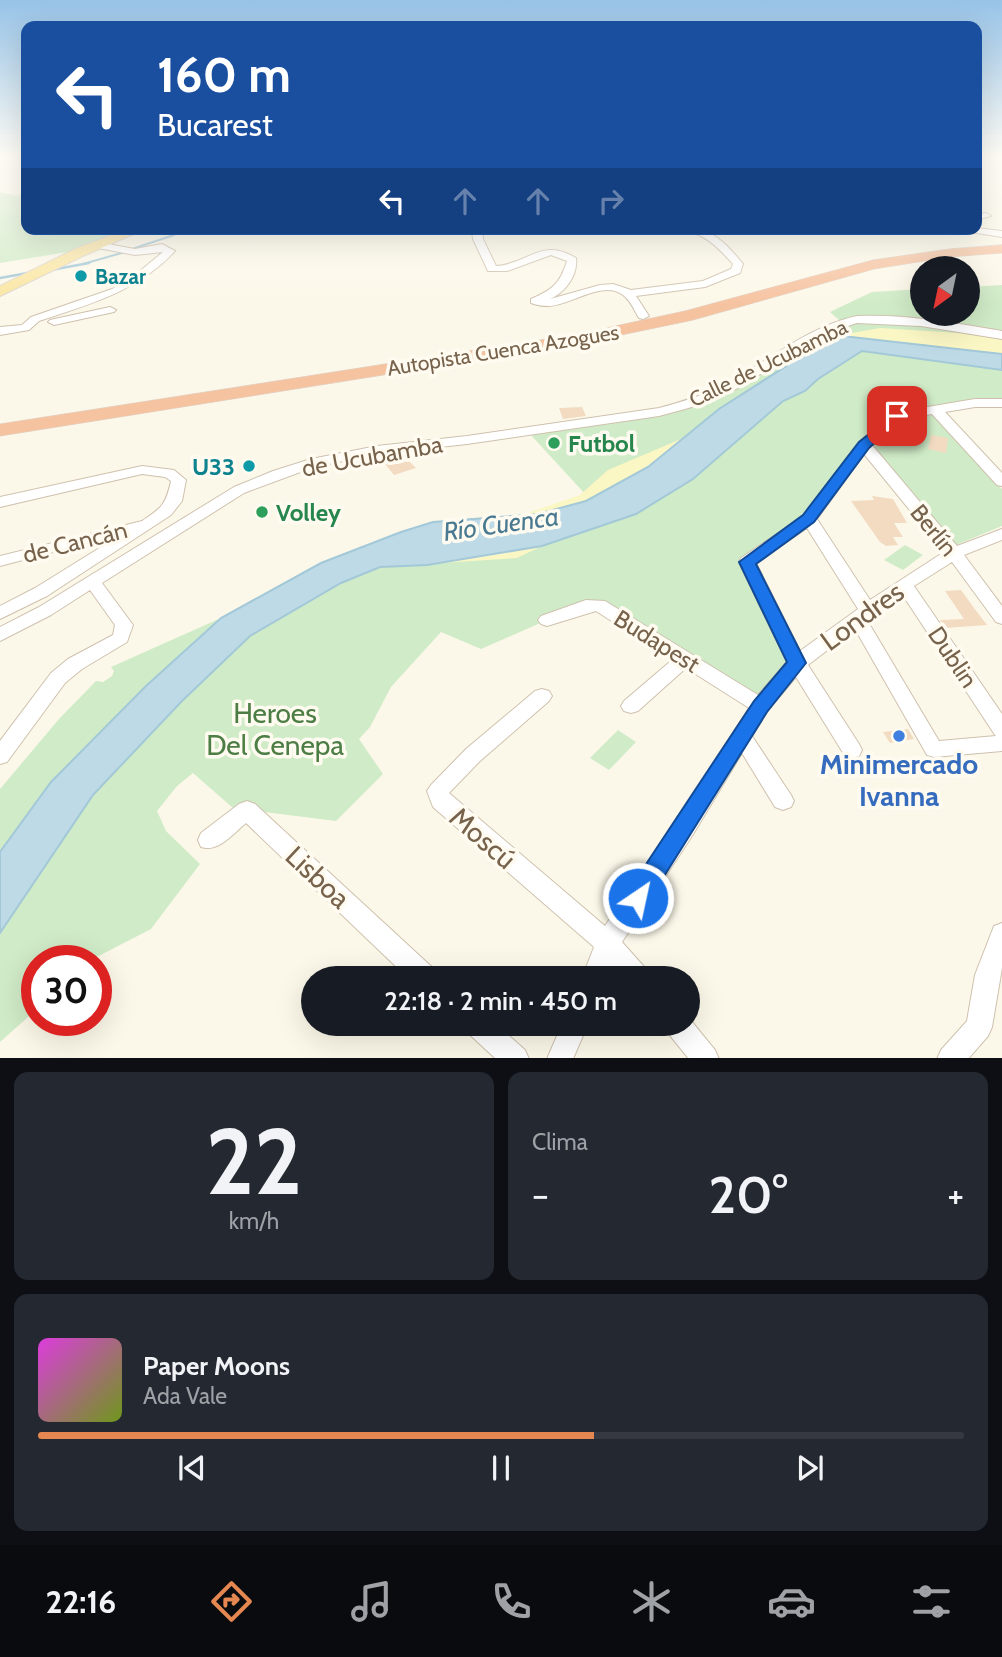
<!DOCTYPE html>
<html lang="es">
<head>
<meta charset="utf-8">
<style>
	body { margin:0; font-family:Cabin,sans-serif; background:#242831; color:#f1f3f6; height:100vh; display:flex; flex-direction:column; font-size:26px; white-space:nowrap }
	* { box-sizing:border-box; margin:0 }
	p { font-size:23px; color:#9ea1a6 }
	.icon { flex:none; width:38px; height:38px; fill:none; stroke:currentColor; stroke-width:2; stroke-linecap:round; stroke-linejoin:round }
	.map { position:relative; height:1058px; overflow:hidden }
	.sheet { display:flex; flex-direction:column; gap:14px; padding:14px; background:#0d0f14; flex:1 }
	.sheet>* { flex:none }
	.top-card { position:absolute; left:21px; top:21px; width:961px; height:214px; border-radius:14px; box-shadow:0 7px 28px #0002; background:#1a4fa0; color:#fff; overflow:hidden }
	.needle { width:46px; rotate:213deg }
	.fabs { position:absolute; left:910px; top:256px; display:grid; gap:14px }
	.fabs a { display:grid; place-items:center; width:70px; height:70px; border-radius:50%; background:#171b24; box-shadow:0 7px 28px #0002; font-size:35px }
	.speed { position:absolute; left:21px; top:945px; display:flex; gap:14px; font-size:35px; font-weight:700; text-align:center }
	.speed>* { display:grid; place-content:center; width:91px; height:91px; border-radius:50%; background:#171b24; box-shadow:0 7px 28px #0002; line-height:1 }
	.speed .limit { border:10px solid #d22; background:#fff; color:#111 }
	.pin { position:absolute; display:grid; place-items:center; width:60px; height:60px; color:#fff; margin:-30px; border-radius:14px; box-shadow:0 4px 10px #0006 }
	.me { position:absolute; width:77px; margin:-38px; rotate:34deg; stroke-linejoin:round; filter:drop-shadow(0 0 5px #0008) }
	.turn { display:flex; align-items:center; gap:24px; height:147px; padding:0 21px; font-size:32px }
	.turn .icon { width:91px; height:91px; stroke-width:2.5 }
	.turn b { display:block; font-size:49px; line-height:60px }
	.lanes { display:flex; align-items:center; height:66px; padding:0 21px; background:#0003; justify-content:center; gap:35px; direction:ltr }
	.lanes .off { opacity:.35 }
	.big { font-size:52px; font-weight:600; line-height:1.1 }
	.sheet .tile { flex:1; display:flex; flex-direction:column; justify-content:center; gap:10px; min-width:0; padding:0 24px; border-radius:14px; background:#242831 }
	.sheet .dial { align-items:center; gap:0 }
	.dial b { font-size:91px; line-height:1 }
	.song { display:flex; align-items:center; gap:21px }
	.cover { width:84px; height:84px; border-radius:10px; background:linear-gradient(135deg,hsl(300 70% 55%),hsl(80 70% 35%)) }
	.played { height:7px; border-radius:4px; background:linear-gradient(90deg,#e48750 60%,#363941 60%) }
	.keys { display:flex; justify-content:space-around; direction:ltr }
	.heat { display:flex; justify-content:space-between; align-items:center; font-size:38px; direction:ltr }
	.sheet .tiles { flex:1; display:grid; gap:14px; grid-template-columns:1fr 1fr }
	.tile:last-child { grid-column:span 2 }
	.trip { position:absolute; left:301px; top:966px; width:399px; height:70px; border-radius:35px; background:#171b24; box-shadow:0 7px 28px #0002; font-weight:600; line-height:70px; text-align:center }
	.menu { display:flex; height:112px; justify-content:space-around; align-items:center; background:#090b0e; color:#9ea1a6 }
	.menu .icon { width:49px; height:49px }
	.menu .on { color:#e48750 }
	.menu b { font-size:32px; color:#f1f3f6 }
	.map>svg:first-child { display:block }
	.green { fill:#d0ebc7 }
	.sand { fill:#fbf7c4 }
	.water { fill:#bddae6; stroke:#a3c8d8; stroke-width:2 }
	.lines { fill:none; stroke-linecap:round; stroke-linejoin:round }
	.stream-far1 { stroke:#a3c8d8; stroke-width:2 }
	.stream { stroke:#a3c8d8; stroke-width:2.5 }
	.building { fill:#f2dbc1 }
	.minor-casing { stroke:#cfc1ae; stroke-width:2 }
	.major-casing { stroke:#dcd6d0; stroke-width:2 }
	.highway-casing { stroke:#dcd6d0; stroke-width:1 }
	.minor { fill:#fff; fill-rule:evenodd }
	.major { fill:#fae6a3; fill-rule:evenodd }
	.highway { fill:#f6c3a1; fill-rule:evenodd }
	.route { fill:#1a73e8; stroke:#114b97; stroke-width:2 }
	.culture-dot { fill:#0f9aa8; stroke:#fffbf0; stroke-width:2.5 }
	.leisure-dot { fill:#2e9e5b; stroke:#fffbf0; stroke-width:2.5 }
	.shop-dot { fill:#3f7fe0; stroke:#fffbf0; stroke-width:2.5 }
	.labels { text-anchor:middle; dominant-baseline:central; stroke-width:7; stroke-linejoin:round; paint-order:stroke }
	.far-culture-label { font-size:21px; font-weight:bold; fill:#0d838f; stroke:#fffbf0; text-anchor:start }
	.far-street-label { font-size:21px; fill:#77624c; stroke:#fffbf0 }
	.leisure-label { font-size:24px; font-weight:bold; fill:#27864d; stroke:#fffbf0; text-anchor:start }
	.street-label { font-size:24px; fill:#77624c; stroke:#fffbf0 }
	.culture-label { font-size:24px; font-weight:bold; fill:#0d838f; stroke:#fffbf0; text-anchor:end }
	.water-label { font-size:26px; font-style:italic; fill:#497a91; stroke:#fffbf0 }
	.near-street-label { font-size:28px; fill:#77624c; stroke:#fffbf0 }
	.near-park-label { font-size:28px; fill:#4c7d44; stroke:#fffbf0 }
	.near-shop-label { font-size:28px; font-weight:bold; fill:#366cbe; stroke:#fffbf0 }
</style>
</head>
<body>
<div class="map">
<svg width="1002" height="1059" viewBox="0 0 1002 1059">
	<rect width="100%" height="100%" fill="#fcf8e9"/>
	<path class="green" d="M0,192L16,196L26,193V229H118L125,232L80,250L0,263Z
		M1002,285V334L977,330L1002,335V354L842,336L813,349L719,409L681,439L675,454L659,470L597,507L530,434L535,431L659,412L687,405L717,394L797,345L842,323L867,319L968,329C934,319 875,313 840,321L830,312L872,292L922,289V313H968V287Z
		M862,351L1002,370V402L897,416L804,517L742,560L791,660L757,701L599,605L547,620L481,649L441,632L391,687L370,727L359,739L383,774L336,821L233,808L193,773L177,786L157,811L166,831L200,864L151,929L89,961H37V1009L0,1042V933L93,795L181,702L250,636L341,583L380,567H395L693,479L783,401L805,391L818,379Z
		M932,413L1002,489V526L956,545L870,446L896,423Z
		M905,545L923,555L903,570L884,560Z
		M221,618L146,686L51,782L0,852V789L59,719L96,681L103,682L112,676L114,671L111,667Z
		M618,730L636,742L609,770L590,758Z"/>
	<path class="sand" d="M880,328L959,333L1002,339V354L841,335Z
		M681,439L675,454L562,518L401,532L433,522L522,515L580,495L608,470Z
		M542,546L517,558L380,567Z"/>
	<path class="water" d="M842,336L1002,354V370L862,351L818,379L805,391L783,401L693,479L636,514L542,546L427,565L380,567L341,583L250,636L181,702L93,795L0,933V852L51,782L146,686L221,618L321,563L401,532L433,522L538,514L586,501L648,467L719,409L813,349Z"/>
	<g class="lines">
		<path class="stream-far1" d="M132,249L174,235L182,229
			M83,264L125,252"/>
		<path class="stream" d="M51,270L89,263
			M0,278L33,272"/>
	</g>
	<path class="building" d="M582,407L586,416L563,419L559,408Z
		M931,435L948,438L946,453L928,449Z
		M406,458L416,468L394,475L385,464Z
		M872,496L893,499L907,523H894L903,537H893L898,545L886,546L880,542L851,501L874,500Z
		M961,590L974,608L987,625L946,628L940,620L964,619L945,591Z
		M908,729L914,739L890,743L883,732Z"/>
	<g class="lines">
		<g class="minor-casing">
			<path id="minor" d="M976,214L986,213L991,216L976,220Z
				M976,228L1002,231V237L952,229Z
				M472,229H482L483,239L496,266C528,264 541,237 576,258C578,275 566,292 550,299L600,285L613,284L631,290L703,281L731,269L733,264C721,251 710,238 693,233L692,229C714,229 730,248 743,264L740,273L705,287L636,296L649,316L643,319L639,318C634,310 631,301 623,295C603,279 570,306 548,306C542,306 536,305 531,303V299C552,290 560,284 567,261L551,255L507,271H488L473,239Z
				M97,242L135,249L162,244L175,251C137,292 90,304 39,321L29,330L0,335V327L22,325L31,317L112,289L129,280L163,252L135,255L93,247V243Z
				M110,307L116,310L114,312L54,325L48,322L50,320Z
				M857,316C906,314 954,323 1002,331V339L921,326L857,323L829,332L736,389L714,400L685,409L659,416L467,444L377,454L314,467L244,493L102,583L133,625L127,642L82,669L65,683L7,762L0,764V741L51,673L68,659L113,635L115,625L90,590L51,615L0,641V627L39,607L234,487L273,471L311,459L377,446L467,436L659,408C682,402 704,395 726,384C770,360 807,327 857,316Z
				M975,399H1002V407H975L945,412L1002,473V486L997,485L932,414L901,419L872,445L957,546L1002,529V540L964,555L1002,606V624L996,622L952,562L914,586L1002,714V751L934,757L927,755L855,629L808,665L859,744L862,750L859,756L852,758L845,756L796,677L767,711L752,736L791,795L794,801L791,807L783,810L775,807L742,753L692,836L622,942L646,969L649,978H621L611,966L606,978H582L594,947L433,807L427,791L431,785L466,749L535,691L542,689L549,691L552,696L549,701L480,761L449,793L605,926L676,822L749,708L686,668L638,711L631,713L624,711L621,706L624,701L672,660L596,611L547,626L541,624L538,620L541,616L586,600L605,601L758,695L787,662L739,562L741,558L804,516L859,442L892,413ZM864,454L944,552L870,600L817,519ZM807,528L858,609L800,651L756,563ZM902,594L995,735L996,736L939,741L867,620Z
				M142,466L174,470L186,480L182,501L171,515L47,596L0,619V606L35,588L122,534L0,566V556L142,521C162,508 166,504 171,481L165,477L142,474L0,507V497Z
				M247,801L255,804L434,969L437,978H408L246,823C234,833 218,853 201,847L198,840L201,833L239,804Z
				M1002,923V968L992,1027L988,1036L968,1059H937L941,1050L967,1021L975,975L994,926Z
				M688,1017L715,1050L719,1059H689L668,1033L664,1024H688Z
				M464,1024H496L525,1050L529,1059H496L468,1033Z
				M562,1024H588L573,1059H547Z"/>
		</g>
		<g class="major-casing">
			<path id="major" d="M127,229H145L85,255L0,296V286L75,249Z"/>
		</g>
		<g class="highway-casing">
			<path id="highway" d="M1002,245V253L949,257L874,269L693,320L578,344L0,436V424L578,334L685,311L873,260L949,249Z"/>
		</g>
		<use href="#minor" class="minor"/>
		<use href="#major" class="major"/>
		<use href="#highway" class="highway"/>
	</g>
	<linearGradient id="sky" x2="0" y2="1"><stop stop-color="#97c3e7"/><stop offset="0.51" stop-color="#fefcf5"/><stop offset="1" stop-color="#fefcf5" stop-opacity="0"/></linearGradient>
	<rect width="1002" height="305" fill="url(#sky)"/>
	<path class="route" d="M897,412L902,413V419L869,448L814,522L756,564L806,663L767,712L646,905L638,908L629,905L626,898L629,890L754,701L787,662L739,562L803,515L859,442Z"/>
	<g class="culture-dot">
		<circle cx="81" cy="276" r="7"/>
		<circle cx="249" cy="466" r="7"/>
	</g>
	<g class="leisure-dot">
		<circle cx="554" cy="443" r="7"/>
		<circle cx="262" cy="512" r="7"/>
	</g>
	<circle class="shop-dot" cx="899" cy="736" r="7"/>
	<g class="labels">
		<g class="far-culture-label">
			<text x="95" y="276">Bazar</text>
		</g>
		<g class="far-street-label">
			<text transform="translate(503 350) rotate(-9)">Autopista Cuenca Azogues</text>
			<text transform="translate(768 363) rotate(-26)">Calle de Ucubamba</text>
		</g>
		<g class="leisure-label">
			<text x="568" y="443">Futbol</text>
			<text x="276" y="512">Volley</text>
		</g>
		<g class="street-label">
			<text transform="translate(372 456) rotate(-10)">de Ucubamba</text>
			<text transform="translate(934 530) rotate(51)">Berlín</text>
			<text transform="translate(75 542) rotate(-14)">de Cancán</text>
			<text transform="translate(657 641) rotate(32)">Budapest</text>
			<text transform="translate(953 657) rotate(56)">Dublin</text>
		</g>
		<g class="culture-label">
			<text x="235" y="466">U33</text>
		</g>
		<g class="water-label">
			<text transform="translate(501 524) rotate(-8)">Río Cuenca</text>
		</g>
		<g class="near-street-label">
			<text transform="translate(862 616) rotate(-36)">Londres</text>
			<text transform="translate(483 838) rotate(41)">Moscú</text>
			<text transform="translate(318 877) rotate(43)">Lisboa</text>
		</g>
		<g class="near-park-label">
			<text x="275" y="713">Heroes<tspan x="275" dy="32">Del Cenepa</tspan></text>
		</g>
		<g class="near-shop-label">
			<text x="899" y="764">Minimercado<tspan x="899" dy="32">Ivanna</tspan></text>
		</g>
	</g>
</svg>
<div class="fabs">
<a><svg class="needle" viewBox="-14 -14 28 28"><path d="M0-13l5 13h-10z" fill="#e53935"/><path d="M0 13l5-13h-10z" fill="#9ea1a6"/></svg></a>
</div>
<div class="speed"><div class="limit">30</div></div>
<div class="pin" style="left:897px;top:416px;background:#d93025"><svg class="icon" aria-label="arrive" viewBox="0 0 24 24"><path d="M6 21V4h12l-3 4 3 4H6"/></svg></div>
<svg class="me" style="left:638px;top:898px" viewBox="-20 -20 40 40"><circle r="17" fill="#1a73e8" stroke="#fff" stroke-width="3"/><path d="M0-11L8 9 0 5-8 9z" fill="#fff"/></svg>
<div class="trip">22:18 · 2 min · 450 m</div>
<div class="top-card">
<div class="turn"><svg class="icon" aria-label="left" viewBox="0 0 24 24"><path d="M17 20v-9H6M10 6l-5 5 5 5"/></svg><div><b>160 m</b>Bucarest</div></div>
<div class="lanes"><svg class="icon" aria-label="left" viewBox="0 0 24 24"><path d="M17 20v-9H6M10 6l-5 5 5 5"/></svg><svg class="icon off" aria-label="ahead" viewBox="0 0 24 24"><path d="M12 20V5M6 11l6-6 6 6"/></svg><svg class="icon off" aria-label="ahead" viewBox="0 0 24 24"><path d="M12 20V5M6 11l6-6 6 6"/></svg><svg class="icon off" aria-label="right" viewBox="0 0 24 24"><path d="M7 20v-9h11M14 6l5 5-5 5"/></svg></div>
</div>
</div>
<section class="sheet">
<div class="tiles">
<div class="tile dial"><b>22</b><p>km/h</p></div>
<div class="tile"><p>Clima</p>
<div class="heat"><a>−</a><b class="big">20°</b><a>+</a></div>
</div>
<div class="tile">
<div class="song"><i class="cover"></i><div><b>Paper Moons</b><p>Ada Vale</p></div></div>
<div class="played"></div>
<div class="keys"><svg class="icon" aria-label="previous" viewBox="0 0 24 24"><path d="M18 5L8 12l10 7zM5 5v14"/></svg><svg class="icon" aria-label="pause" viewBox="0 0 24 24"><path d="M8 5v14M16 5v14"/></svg><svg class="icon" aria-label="next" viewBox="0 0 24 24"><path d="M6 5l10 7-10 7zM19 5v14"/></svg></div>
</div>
</div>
</section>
<nav class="menu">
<b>22:16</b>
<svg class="icon on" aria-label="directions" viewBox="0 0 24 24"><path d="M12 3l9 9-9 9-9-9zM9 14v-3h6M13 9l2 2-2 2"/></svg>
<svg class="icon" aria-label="music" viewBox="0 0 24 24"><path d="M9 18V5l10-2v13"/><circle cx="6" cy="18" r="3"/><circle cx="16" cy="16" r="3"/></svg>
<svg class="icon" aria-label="phone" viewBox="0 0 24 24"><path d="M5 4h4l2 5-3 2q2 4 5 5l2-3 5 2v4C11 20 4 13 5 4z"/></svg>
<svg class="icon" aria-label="climate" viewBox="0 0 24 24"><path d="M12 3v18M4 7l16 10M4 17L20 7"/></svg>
<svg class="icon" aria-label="car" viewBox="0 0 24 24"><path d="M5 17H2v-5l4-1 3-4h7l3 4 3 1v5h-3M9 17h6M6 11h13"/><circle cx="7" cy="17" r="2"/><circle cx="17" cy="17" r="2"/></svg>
<svg class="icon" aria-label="filters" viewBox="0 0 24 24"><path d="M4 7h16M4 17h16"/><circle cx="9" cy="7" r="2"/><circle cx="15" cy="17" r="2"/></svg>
</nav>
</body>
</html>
